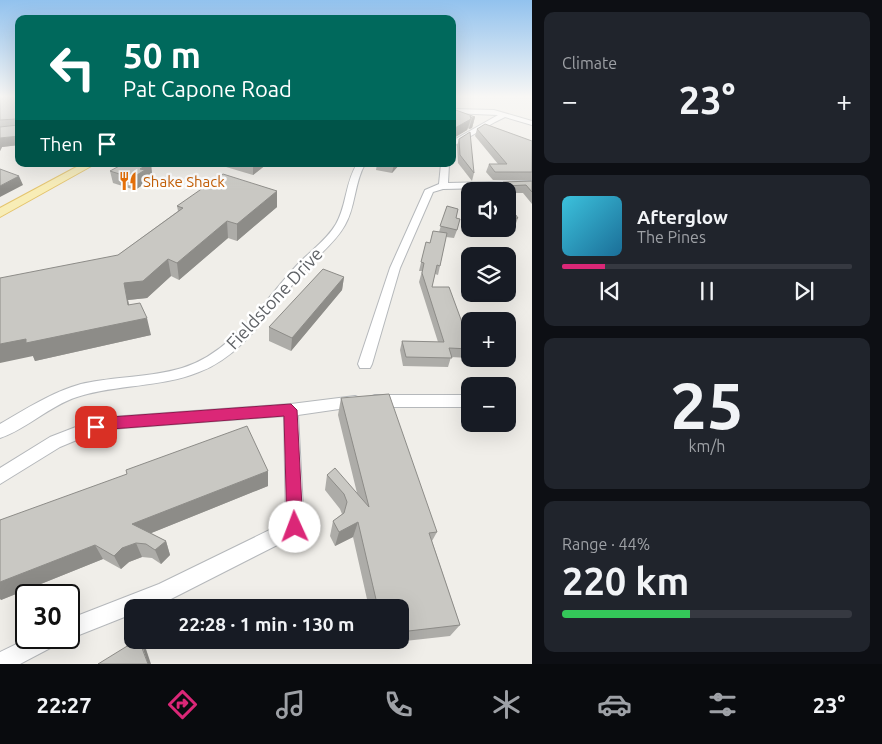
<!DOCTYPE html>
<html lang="en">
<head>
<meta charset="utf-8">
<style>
	body { margin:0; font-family:Ubuntu,sans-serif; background:#20242c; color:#f1f3f6; height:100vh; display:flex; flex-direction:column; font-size:19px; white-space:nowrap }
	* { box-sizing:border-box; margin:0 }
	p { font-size:16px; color:#9ea1a6 }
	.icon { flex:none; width:28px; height:28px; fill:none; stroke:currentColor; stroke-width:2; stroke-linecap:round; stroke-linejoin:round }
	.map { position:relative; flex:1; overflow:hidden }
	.details { display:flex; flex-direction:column; gap:12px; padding:12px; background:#0d0f14; width:350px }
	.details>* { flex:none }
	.hud { position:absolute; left:15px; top:15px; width:441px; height:152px; border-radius:10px; box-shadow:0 5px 20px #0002; background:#00695c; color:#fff; overflow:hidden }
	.fabs { position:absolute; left:461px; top:182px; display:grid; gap:10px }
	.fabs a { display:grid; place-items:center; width:55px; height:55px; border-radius:10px; background:#171b24; box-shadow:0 5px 20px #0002; font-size:25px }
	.speed { position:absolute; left:15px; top:584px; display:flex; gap:10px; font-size:25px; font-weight:700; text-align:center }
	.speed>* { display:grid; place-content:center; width:65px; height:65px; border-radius:50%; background:#171b24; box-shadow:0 5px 20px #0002; line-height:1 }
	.speed .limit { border:2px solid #111; border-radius:8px; background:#fff; color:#111 }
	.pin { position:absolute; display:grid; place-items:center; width:42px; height:42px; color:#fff; margin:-21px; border-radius:10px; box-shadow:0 2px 8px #0006 }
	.me { position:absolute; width:55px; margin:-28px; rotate:358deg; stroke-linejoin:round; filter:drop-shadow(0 0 4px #0008) }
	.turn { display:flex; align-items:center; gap:18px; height:105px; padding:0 25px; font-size:22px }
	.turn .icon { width:65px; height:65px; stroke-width:2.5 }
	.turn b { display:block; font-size:35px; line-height:42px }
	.then { display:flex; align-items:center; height:48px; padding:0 25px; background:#0003; gap:10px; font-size:19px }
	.big { font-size:38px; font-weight:700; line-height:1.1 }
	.details .widget { flex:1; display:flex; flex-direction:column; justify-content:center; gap:8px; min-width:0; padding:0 18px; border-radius:10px; background:#20242c }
	.details .dial { align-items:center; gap:0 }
	.dial b { font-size:65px; line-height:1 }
	.song { display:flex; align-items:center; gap:15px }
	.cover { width:60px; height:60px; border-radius:8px; background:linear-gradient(135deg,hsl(190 70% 55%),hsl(200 70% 35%)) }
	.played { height:5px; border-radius:2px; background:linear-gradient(90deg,#db2777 15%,#363941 15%) }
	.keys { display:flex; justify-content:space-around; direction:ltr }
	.heat { display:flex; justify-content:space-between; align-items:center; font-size:28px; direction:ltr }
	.charge { height:8px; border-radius:4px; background:linear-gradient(90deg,#34c759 44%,#363941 0) }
	.trip { position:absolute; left:124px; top:599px; width:285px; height:50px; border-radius:10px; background:#171b24; box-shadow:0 5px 20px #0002; font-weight:700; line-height:50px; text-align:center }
	.tabs { display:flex; height:80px; justify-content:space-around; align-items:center; background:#090b0e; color:#9ea1a6 }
	.tabs .icon { width:35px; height:35px }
	.tabs .current { color:#db2777 }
	.tabs b { font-size:22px; color:#f1f3f6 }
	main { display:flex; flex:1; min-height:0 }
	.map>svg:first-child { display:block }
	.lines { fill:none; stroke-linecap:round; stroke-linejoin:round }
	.minor-casing { stroke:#b5b8bb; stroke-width:2 }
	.major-casing { stroke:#e4c46d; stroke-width:2 }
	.minor { fill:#fff; fill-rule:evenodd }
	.major { fill:#f8edb6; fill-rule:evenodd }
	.wall { fill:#adaca8 }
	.shaded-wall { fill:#8d8c88 }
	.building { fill:#c9c8c3; stroke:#8d8c88 }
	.route { fill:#db2777; stroke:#8e194d }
	.labels { text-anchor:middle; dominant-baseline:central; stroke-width:5; stroke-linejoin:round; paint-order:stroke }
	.far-food-label { font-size:15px; fill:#c56008; stroke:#fff; text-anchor:start }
	.street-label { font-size:18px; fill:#606367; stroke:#fff }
</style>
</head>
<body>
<main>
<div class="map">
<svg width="532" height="664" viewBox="0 0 532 664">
	<rect width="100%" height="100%" fill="#f0eee9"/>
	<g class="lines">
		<g class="minor-casing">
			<path id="minor" d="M452,109L494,110L532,121V125L505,117L495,122L452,147V141L498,115L452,113Z
				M357,164H365C354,183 356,206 345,225C335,243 318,255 305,270C273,305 245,355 199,372C160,388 117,384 77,397C49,406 27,429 0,438V424C26,409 52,392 81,384C115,376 150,378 182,368C232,353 263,302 297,265C309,252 326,241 336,224C347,205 345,183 357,164Z
				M441,164H449L448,183L532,181V187L443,189L433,192L400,268L372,364L370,368H360L358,364L390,268L425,190L439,184Z
				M375,395H470V407H375L370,405L368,401L370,397Z
				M355,396L360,398L362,402L360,406L298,415L304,527L301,533L171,599L149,608H132V614L69,639L65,638H69V619L159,584L286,522L284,416L111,429L84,437L60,447L0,484V468L50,437L81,425L111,417L291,404Z
				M29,638H59L56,645L20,664H0V652Z"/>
		</g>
		<g class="major-casing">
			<path id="major" d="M82,164H95L0,217V208Z"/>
		</g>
		<use href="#minor" class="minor"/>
		<use href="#major" class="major"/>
	</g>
	<path class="wall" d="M0,96H19V145L2,147L0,151Z
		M452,109L475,117L472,128L469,129L468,128L467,130L452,139Z
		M477,129L532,141V180H493L486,172L489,164H498L475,136Z
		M459,139L474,173L472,181L458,163L457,146Z
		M44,164H61L54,167Z
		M123,164H151L152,174L146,178L147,182L135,190L113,183L110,171Z
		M216,164H267L253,175Z
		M377,164H400L392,173L376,170Z
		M532,181V204L523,193H508V191H501L500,190L503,182Z
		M277,191V207L237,241L228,238L179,280L171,276L147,298L128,300L129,305L151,335L35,361L33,356L118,255L178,211L177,206Z
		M508,204L518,218L515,226H508Z
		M447,206L456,218L457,230L454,238L446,237L440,266L438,275L435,274L432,287L470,344V353L468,358L451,357L448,367L403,366L400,350L402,341L438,342L419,282L422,271H419L426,242L430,243L433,231L439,232Z
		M344,277L342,290L291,351L269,341V327Z
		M341,398L437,532L432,541L460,625L450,636L378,644L377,640H400V608H369L353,537L335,546L330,536L333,521L342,514L340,509L325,490L327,475L357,493L338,415Z
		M268,471V486L151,533L166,541L170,555L161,564L152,558L142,557L129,562L121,569L103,559L1,600L0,520Z"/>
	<path class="shaded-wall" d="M475,117L472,128L469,129L472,118Z
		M471,119L467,130L452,139L455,128Z
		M19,136V145L2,147L0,151V138Z
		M53,164H61L54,167Z
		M148,164H151L152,174L146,178L147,182L135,190L132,178L140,169Z
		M253,164H267L253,175Z
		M394,164H400L392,173Z
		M19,176L23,185L0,197V186Z
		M277,191V207L237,241V224Z
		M227,221L228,238L179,280L177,263Z
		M168,259L171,276L147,298L128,300L132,321L147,318L151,335L35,361L33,356L0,363V344L128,305L124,283Z
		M344,277L342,290L291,351L292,338Z
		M268,471V486L139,538L132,524Z
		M358,522L353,537L335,546L339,532Z
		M166,541L170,555L161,564L155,550Z
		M136,543L142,557L129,562L121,569L114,556L122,548Z
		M95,545L103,559L1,600L0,599V582Z
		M140,640L146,649L151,664H148Z"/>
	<path class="building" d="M0,96H19V136L0,138V127L18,125L16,119L0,120Z
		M452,109H453L475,117L472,118L470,116L471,119L455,128L452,127Z
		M485,124L532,141V172H495L489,164H507L477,129Z
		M470,132L474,173L460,155L459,139Z
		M123,164H148L140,169L145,170L132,178L110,171Z
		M0,169L19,176L0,186Z
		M223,174L277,191L237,224L227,221L177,263L168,259L143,281L124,283L128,305L140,303L147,318L26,343V339L0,344V278L118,255L183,208L177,206Z
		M532,181V192L526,185L506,186L503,182Z
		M495,187L498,191H486L483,188Z
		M508,204L518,218H508Z
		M447,206L458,209L456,218L460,219L457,230L440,226Z
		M433,231L447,233L440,266L437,265L432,287H449L470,344V349L449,348L452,358L406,357L402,341L444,342L422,273L424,263L421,262L426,242L430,243Z
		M323,269L344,277L292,338L269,327Z
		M389,394L437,532L429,533L460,625L400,632V608H378L358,522L339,532L333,521L344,513L347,502L344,494L327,475L335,468L369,507L341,398Z
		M247,426L268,471L132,524L166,541L155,550L146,544L136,543L122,548L114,556L95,545L0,582V520L127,474L126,470Z
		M137,640H139L148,664H98Z"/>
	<linearGradient id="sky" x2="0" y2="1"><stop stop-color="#92c2ee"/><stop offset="0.51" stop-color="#f8f7f5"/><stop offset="1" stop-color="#f8f7f5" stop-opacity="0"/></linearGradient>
	<rect width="532" height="189" fill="url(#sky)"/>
	<path class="route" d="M291,404L297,410L303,527L300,532L295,534L289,532L287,527L284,416L111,429L96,433L91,431L89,427L91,423L111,417Z"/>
	<defs>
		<g id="restaurant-bare" transform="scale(1.5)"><path d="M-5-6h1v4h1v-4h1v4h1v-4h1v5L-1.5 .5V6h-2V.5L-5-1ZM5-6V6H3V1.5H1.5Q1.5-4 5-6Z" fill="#e8710a" stroke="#fff" stroke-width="2.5" paint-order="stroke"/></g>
	</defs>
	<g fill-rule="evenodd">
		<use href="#restaurant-bare" x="128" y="181"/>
	</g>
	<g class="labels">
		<g class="far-food-label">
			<text x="143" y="181">Shake Shack</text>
		</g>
		<g class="street-label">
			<text transform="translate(274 298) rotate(-47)">Fieldstone Drive</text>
		</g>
	</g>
</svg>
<div class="fabs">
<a><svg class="icon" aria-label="sound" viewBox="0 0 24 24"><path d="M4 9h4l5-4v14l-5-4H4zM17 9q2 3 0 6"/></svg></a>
<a><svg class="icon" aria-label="layers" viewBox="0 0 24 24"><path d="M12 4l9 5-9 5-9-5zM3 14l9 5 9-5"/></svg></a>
<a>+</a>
<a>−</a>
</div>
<div class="speed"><div class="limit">30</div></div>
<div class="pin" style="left:96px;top:427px;background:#d93025"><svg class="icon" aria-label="arrive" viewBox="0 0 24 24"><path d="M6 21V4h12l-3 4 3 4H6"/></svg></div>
<svg class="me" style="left:295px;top:527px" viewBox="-20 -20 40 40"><circle r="19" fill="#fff"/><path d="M0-13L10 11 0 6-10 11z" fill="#db2777"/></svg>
<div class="trip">22:28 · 1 min · 130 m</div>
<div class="hud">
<div class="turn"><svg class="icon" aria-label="left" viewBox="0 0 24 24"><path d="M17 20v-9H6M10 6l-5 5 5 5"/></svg><div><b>50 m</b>Pat Capone Road</div></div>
<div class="then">Then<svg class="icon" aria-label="arrive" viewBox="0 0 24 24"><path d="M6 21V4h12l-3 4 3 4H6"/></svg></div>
</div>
</div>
<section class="details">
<div class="widget"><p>Climate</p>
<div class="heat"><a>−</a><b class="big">23°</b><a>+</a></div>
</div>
<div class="widget">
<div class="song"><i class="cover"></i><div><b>Afterglow</b><p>The Pines</p></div></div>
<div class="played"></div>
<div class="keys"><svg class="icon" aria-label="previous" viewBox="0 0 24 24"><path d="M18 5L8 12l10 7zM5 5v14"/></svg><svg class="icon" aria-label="pause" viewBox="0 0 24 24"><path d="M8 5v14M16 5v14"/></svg><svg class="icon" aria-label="next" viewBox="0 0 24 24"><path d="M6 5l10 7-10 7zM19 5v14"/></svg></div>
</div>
<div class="widget dial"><b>25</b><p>km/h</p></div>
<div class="widget"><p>Range · 44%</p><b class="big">220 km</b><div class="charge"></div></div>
</section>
</main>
<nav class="tabs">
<b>22:27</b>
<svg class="icon current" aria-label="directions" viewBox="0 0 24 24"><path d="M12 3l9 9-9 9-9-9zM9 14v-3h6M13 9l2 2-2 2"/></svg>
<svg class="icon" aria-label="music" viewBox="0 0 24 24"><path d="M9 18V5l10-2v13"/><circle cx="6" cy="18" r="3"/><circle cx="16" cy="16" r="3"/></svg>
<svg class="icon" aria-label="phone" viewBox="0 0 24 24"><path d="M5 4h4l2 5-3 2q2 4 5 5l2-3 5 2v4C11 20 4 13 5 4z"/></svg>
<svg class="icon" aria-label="climate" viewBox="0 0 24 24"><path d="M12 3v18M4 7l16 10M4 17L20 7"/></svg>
<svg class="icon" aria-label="car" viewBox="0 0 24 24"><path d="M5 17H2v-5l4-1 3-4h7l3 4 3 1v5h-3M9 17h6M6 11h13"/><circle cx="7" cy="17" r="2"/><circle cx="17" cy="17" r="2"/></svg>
<svg class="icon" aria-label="filters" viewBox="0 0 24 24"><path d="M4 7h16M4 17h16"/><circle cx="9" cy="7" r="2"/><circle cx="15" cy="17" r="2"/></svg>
<b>23°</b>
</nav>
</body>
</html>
